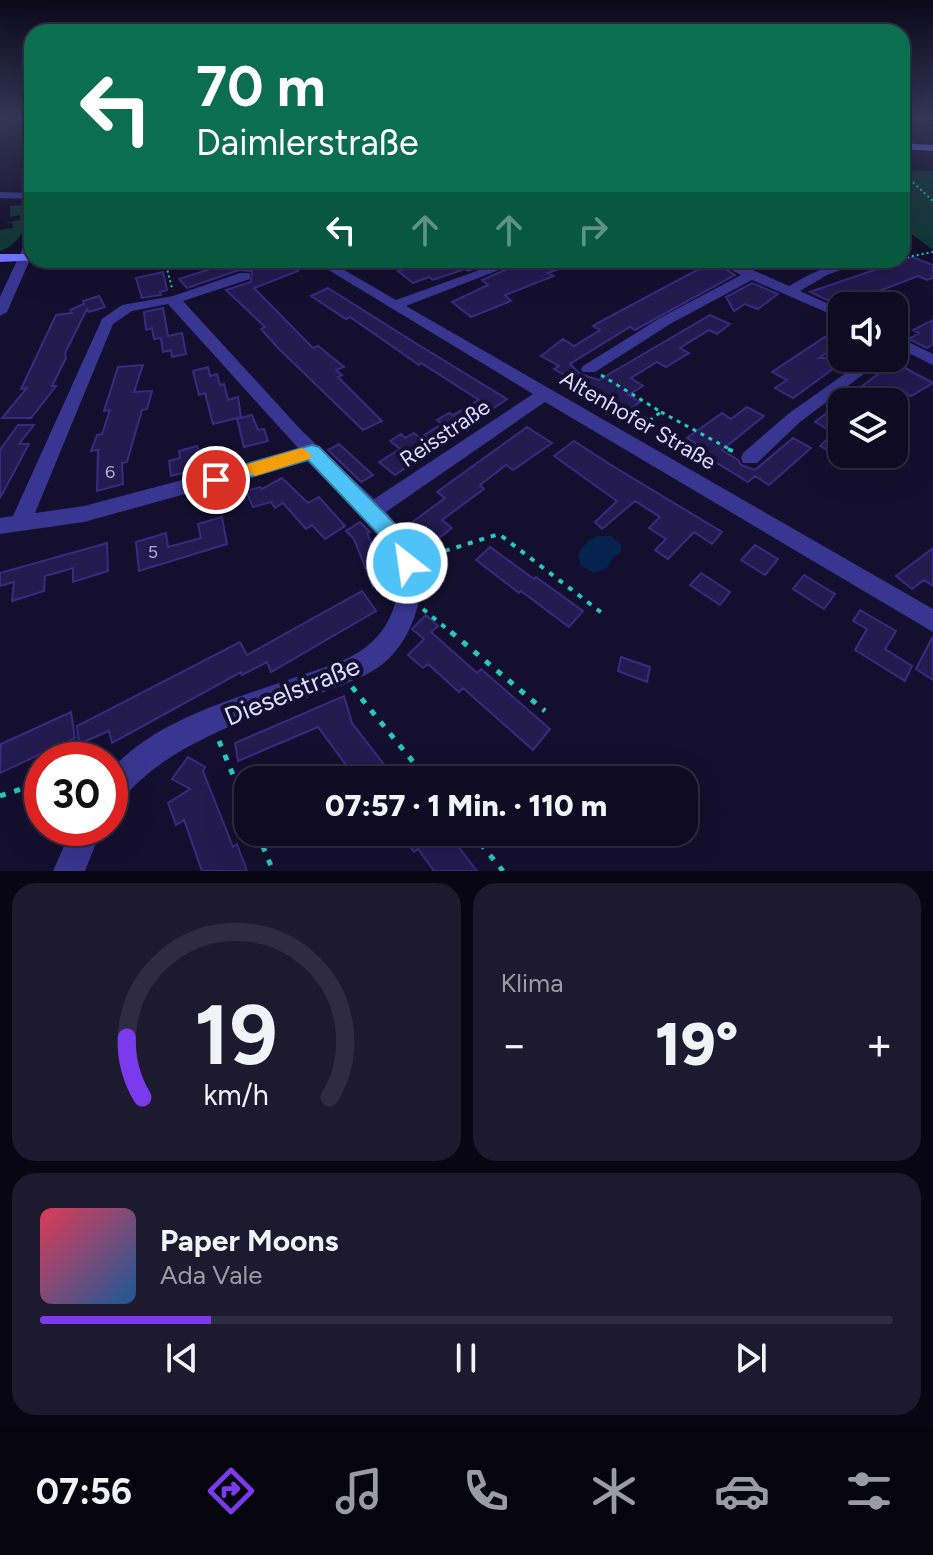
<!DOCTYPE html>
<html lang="de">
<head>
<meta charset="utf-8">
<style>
	body { margin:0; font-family:Figtree,sans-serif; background:#1d192f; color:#f1f3f6; height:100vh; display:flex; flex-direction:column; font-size:30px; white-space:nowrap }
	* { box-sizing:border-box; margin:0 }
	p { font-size:26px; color:#9b9ba5 }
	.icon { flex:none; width:44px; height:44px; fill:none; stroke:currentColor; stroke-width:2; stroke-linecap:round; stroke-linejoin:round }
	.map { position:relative; height:871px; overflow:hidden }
	.side { display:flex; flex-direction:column; gap:12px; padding:12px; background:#080613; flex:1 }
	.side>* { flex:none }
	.guide { position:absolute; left:24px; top:24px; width:886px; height:244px; border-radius:24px; box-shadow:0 8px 32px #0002,0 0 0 2px #2f2b40; background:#0b6e4f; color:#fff; overflow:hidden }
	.controls { position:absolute; left:828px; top:292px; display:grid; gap:16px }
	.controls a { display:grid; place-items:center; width:80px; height:80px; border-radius:16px; background:#0f0b22; box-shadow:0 8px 32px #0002,0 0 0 2px #2f2b40; font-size:40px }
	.speed { position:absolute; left:24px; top:742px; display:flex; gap:16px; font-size:40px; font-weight:700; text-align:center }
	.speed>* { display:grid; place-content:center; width:104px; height:104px; border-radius:50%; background:#0f0b22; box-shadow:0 8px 32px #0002,0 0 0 2px #2f2b40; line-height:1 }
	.speed .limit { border:12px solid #d22; background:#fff; color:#111 }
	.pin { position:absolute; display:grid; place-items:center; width:68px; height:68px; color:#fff; margin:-34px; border:4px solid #fff; border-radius:50%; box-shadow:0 2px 8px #0007 }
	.me { position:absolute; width:88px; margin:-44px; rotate:330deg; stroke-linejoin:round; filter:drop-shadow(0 0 6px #0008) }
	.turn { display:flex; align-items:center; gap:28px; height:168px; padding:0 40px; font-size:36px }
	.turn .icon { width:104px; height:104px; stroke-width:2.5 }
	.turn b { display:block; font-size:56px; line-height:68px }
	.lanes { display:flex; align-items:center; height:76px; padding:0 40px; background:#0003; justify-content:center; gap:40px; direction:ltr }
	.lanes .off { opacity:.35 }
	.big { font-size:60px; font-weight:800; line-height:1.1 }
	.side .tile { flex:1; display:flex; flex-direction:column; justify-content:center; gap:12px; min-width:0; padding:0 28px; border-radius:24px; background:#1d192f }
	.side .dial { align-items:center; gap:0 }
	.dial svg { height:208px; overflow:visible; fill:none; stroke:#2f2b40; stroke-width:7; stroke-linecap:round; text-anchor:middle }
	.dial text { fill:#f1f3f6; stroke:none }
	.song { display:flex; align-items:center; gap:24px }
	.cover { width:96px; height:96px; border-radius:12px; background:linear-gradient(135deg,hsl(350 70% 55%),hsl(210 70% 35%)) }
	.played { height:8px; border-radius:4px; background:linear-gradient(90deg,#7c3aed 20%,#2f2b40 20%) }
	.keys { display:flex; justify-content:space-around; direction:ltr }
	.heat { display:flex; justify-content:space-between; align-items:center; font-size:44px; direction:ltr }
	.side .tiles { flex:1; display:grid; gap:12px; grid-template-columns:1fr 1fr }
	.tile:last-child { grid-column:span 2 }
	.trip { position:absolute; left:234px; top:766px; width:464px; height:80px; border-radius:24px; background:#0f0b22; box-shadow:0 8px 32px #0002,0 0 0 2px #2f2b40; font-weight:800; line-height:80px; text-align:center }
	.dock { display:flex; height:128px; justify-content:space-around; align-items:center; background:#06040e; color:#9b9ba5 }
	.dock .icon { width:56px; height:56px }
	.dock .selected { color:#7c3aed }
	.dock b { font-size:36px; color:#f1f3f6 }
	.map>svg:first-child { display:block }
	.green { fill:#123836 }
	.water { fill:#062350 }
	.building { fill:#231a50; stroke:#382a7e; stroke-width:2 }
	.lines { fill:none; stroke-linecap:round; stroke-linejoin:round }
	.path-far3 { stroke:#26c9bc; stroke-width:2; stroke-dasharray:2 3; stroke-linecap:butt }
	.path-far2 { stroke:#26c9bc; stroke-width:3; stroke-dasharray:4 5; stroke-linecap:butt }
	.path-far1 { stroke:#26c9bc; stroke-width:4; stroke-dasharray:5 7; stroke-linecap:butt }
	.path { stroke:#26c9bc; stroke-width:5; stroke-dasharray:6 9; stroke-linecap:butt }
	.street { fill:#383690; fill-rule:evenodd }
	.secondary { fill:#7373ff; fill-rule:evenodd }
	.route { fill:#4fc3f7; stroke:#337fa1; stroke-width:2 }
	.slow { fill:#f59e0b }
	.labels { text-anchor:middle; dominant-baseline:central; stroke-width:8; stroke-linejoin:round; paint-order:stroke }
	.number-label { font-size:18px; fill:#b0acd3 }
	.street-label { font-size:22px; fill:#dfdcff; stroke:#140f2e }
	.near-street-label { font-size:26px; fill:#dfdcff; stroke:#140f2e }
</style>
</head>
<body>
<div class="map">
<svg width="933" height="871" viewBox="0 0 933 871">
	<rect width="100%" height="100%" fill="#140f2e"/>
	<path class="green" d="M902,170L933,171V250L902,227Z
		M32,205C32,222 17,247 0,251V230L13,228V223H5L20,220V215L10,217V206Z"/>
	<path class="water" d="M597,536H611L622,546L620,553L612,558L607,568L595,573L581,566L578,554L588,541Z"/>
	<path class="building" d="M912,257L933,265V278L927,280L918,276L840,306L810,292Z
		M239,260L242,266L256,260H281L298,271L254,288L313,348L318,346L344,367L336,370L342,375L338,377L382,421L363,430L278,348L261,329L265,327L226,290L251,282L252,271L239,270L187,288L179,279Z
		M438,260H498L468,271L465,269L433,280L429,277L413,283L398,271Z
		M528,260L580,261L548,273L554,276L505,295L511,301L471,317L452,302L488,285L482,280Z
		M689,260H710L735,275L635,330L630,327L570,364L580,374L599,380L710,315L730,324L717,334L709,330L680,348L689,353L666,367L657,362L631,378L643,386L628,395L640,402L621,416L603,405L609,401L554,369L559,366L541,356L563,339L574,346L600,330L593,326L603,320L703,267Z
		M163,272L167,290L160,292L161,295L142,298L136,278Z
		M752,283L778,294L758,309L745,304L734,311L726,297Z
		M328,288L417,344L507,399L438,446L424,435L442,424L437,420L449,413L453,415L479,400L421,363L419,365L350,317L346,319L311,296Z
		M99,296L105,307L89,312L87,309L65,353L66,358L52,386H56L31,418H2L27,388L21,389L56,315L72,313L70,310L84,304L83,301Z
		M163,308L168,336L182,333L186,354L172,357L171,350L163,352L161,338L154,339L152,328L146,330L144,312Z
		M933,320V344L927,348L909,339L919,333L913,330Z
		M825,337L840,344L819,358H848L793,398L775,388L787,380L772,372Z
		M894,362L933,383L911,396L903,392L890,402H842V448L835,454L820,446L834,433L815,422Z
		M143,365L134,392L152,391L147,409L142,410L127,462L122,463L123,484L97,491L98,450L91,451L97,435L102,434L110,410L104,411L118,367Z
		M208,367L210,376L217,374L220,385L224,384L228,400L238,397L241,417L213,424L205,393L199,395L193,371Z
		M747,407L764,416L722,450L738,460L741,465L755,470L793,438L811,448L769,485L755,476L748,482L707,457L702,461L690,454L700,446L687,438L722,413L731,419Z
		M252,415L258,430L264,429L268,441L244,447L237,419Z
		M18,425H34L19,444H29L0,498V450Z
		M527,427L552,443L513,470L506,465L480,485L484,489L442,520L452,528L434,542L411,523L445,498L437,492Z
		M414,433L427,443L409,454L417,460L395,475L379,462L400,449L390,441L401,434L405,438Z
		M574,441L611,465L722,532L712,544L694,532L668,559L655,550L666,539L649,528L660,517L635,501L602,529L595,522L617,501L554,456Z
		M339,444L373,475L361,482L328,450Z
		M197,446L205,467L171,476L169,461L180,458L179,451Z
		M282,478L308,503L319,497L345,526L325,539L312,525L306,529L283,503L275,508L271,502L253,507L246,491L260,487L262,489Z
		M222,517L227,544L139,571L136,542L166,533L168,547L201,538L198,524Z
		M360,522L370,532L367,533L388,581L373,587L354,539L346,531Z
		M107,543L108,571L73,582V568L45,576L44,591L12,601L14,582L0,586V573Z
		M755,545L778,559L765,575L741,560Z
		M490,547L534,579L536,577L583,611L569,627L521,591L519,593L476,560Z
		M933,548V586L924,580L912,589L896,576Z
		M701,573L730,592L720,605L690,585Z
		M804,575L835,594L824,609L793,589Z
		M362,591L376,611L271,672L267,662L242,675L241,672L112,743L109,731L79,744L77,726L240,642L247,655Z
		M860,610L896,631L885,649L912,666L905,681L855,650L867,629L853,621Z
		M426,615L438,626L431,632L477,673L481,669L550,729L533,750L463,688L459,692L428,664L423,668L408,655L424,639L412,629Z
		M933,636V680L916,669Z
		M621,657L650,667L647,682L618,671Z
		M344,696L352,723L396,780H357L318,727L238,761L235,743Z
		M71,712L75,738L0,773L1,744Z
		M188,757L205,767L203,771L233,847L237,844L247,871H202L184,820L176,825L168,803L190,789L172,779Z
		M399,832H447L477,871H434L418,849L414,852Z"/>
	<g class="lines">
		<path class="path-far3" d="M908,118L933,123
			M902,172L933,201
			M902,258L933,252
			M165,261L172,288
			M44,264L174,260"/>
		<path class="path-far2" d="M601,375L661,412L637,430
			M661,412L733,451"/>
		<path class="path-far1" d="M728,449L735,452
			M422,558L499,534L602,613
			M423,609L453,634"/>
		<path class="path" d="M451,632L545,711
			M352,687L428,780
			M219,741L248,811
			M0,796L42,782
			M257,832L273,871
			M471,832L503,871"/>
		<path class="street" d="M0,192L32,193V199L0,198Z
			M32,237V255L7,312L0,316V297L26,241Z
			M312,260H327L396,300L507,260H525L406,306L933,609V632L545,402L386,512C411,540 428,574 416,612C410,632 399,650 384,663C368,676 347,683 329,690C289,705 247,717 209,736C184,748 162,761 142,779C130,788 124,800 110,806V771C157,718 235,699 299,676C321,668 347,662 366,647C395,625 407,583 390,549C371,514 336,488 308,460L84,522L0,534V518L13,516L102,319L122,305L173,296L240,273H250V279L183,301L302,431L374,499L533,394ZM168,304L299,449L84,506L35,513L113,324L132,311Z
			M713,260H730L789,286C815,271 837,260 868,260L827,275L800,291L842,310V319L752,280L670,324L595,372H583L581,369L583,366L660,318L741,275Z
			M894,335L933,354V365L894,346Z
			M867,358H885L800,422L757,463H743L741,458L743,453L788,414Z
			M72,828H102L85,871H53Z"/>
		<path class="secondary" d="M902,143L933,145V151L902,149Z
			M0,254H32V260H38L0,262Z"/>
	</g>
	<linearGradient id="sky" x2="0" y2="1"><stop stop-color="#0b0819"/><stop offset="0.49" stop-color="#343757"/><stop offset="1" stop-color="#343757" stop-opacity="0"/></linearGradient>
	<rect width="933" height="240" fill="url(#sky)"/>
	<path class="route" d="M312,445L319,447L397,526L418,563L415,569L407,572L399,569L382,538L308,460L216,487L206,480L209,475Z"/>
	<path class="slow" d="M302,448L312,455L309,459L255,476L245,469L248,464Z"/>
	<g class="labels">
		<g class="number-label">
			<text x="110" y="472">6</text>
			<text x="153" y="552">5</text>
		</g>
		<g class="street-label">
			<text transform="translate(638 420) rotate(30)">Altenhofer Straße</text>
			<text transform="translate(445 433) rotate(-34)">Reisstraße</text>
		</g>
		<g class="near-street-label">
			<text transform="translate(292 691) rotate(-22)">Dieselstraße</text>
		</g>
	</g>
</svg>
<div class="controls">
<a><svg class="icon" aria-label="sound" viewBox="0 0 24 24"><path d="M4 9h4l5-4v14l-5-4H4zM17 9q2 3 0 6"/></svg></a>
<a><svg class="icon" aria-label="layers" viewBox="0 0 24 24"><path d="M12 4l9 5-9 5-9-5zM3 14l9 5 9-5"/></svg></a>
</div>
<div class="speed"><div class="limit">30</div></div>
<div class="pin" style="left:216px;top:480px;background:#d93025"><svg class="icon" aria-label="arrive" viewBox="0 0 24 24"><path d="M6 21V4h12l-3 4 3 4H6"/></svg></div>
<svg class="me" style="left:407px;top:563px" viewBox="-20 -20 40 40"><circle r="17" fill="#4fc3f7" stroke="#fff" stroke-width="3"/><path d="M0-11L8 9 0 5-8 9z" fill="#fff"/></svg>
<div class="trip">07:57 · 1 Min. · 110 m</div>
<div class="guide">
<div class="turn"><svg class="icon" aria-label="left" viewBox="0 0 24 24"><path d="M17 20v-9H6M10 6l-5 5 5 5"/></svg><div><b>70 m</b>Daimlerstraße</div></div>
<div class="lanes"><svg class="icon" aria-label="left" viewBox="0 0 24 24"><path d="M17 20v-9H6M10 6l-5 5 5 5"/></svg><svg class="icon off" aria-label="ahead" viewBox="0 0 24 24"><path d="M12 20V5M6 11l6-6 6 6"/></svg><svg class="icon off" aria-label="ahead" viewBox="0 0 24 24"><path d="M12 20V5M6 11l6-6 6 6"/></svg><svg class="icon off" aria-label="right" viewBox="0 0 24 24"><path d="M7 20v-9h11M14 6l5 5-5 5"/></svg></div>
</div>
</div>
<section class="side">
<div class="tiles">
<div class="tile dial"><svg viewBox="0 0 100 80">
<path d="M14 69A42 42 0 1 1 86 69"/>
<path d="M14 69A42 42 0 0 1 8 46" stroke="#7c3aed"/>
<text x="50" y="56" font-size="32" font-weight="700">19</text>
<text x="50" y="72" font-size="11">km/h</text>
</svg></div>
<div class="tile"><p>Klima</p>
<div class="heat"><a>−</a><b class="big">19°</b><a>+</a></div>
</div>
<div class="tile">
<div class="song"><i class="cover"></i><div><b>Paper Moons</b><p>Ada Vale</p></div></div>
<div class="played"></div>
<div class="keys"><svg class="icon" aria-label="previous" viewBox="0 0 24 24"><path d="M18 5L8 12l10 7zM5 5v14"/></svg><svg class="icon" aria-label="pause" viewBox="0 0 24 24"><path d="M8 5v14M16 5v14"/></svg><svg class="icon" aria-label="next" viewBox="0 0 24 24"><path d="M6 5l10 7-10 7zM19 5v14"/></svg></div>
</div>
</div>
</section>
<nav class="dock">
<b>07:56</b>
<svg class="icon selected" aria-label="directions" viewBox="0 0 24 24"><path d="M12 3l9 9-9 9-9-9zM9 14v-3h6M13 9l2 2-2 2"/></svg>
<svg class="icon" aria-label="music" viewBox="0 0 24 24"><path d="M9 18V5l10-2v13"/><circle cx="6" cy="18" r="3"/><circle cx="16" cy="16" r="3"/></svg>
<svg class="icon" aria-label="phone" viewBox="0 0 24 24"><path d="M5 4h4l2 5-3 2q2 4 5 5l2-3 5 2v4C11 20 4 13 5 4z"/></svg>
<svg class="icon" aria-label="climate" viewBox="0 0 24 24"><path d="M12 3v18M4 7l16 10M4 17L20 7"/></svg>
<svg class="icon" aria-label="car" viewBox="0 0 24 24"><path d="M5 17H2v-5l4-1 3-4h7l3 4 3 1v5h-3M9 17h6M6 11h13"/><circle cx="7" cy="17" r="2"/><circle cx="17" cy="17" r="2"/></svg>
<svg class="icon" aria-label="filters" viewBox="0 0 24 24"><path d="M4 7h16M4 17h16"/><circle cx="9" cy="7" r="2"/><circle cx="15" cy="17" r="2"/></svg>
</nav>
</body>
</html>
